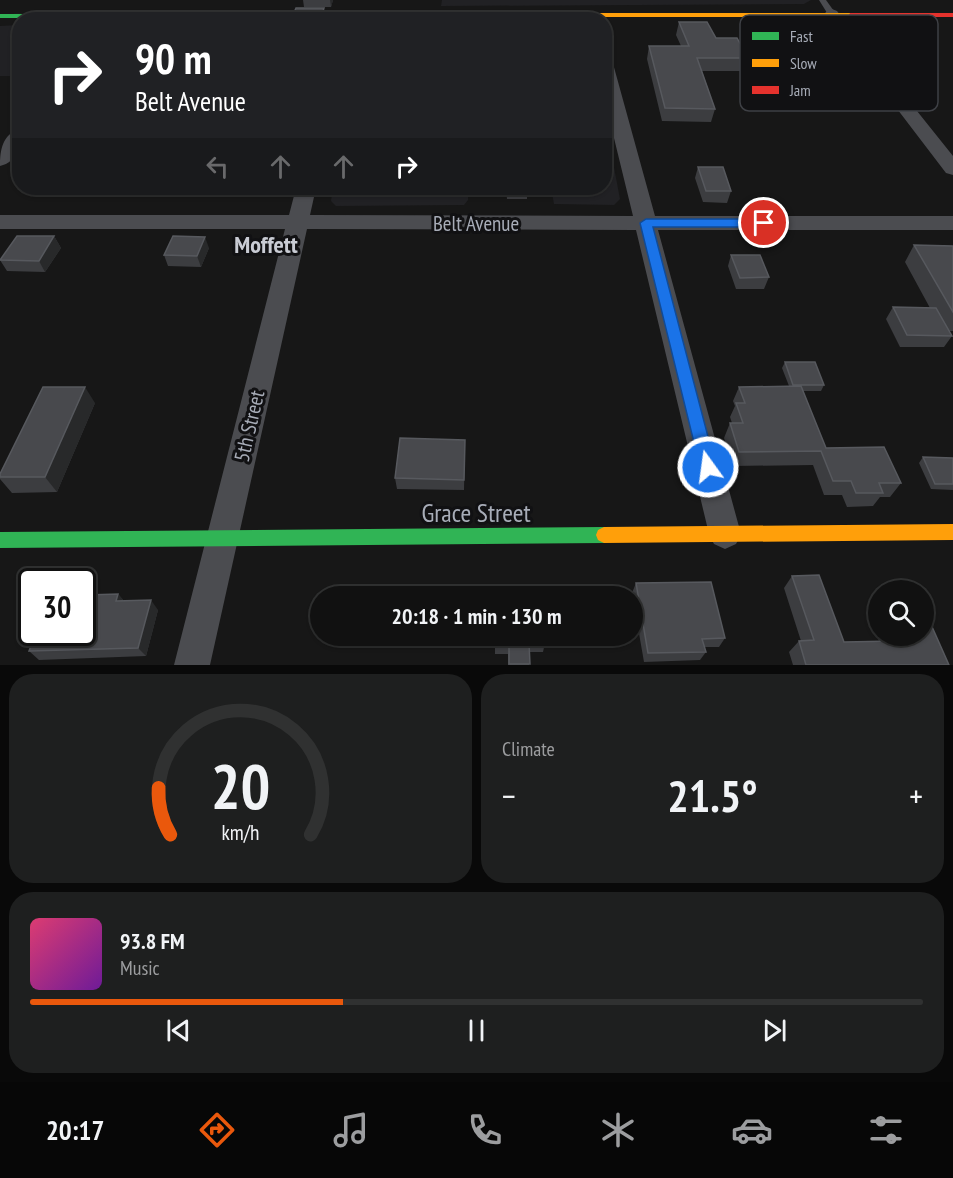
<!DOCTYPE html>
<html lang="en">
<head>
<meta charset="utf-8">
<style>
	body { margin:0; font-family:"PT Sans Narrow",sans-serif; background:#1e1f1f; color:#f1f3f6; height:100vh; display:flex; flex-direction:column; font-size:22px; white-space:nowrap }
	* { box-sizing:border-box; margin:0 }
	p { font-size:20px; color:#9c9d9f }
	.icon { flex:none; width:33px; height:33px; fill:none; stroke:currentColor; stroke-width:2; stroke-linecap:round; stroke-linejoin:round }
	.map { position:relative; height:665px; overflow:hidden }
	.drawer { display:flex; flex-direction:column; gap:9px; padding:9px; background:#090909; flex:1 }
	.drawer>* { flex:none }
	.guide { position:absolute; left:12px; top:12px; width:600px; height:183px; border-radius:24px; box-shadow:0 2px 4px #0004,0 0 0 2px #303131; background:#202124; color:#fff; overflow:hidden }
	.buttons { position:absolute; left:868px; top:580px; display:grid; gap:12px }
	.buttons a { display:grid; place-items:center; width:66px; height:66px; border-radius:50%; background:#111; box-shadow:0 2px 4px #0004,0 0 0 2px #303131; font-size:30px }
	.speed { position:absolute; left:18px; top:568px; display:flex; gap:12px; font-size:30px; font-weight:700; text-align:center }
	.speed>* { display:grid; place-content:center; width:78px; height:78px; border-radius:50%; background:#111; box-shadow:0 2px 4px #0004,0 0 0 2px #303131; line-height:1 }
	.speed .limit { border:3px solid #111; border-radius:9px; background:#fff; color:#111 }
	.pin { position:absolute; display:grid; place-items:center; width:51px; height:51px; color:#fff; margin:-26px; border:3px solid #fff; border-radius:50%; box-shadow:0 2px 6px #0007 }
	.me { position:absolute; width:66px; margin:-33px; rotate:346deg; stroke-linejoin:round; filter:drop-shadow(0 0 4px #0008) }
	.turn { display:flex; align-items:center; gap:21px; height:126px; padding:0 24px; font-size:27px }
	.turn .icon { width:78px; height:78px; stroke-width:2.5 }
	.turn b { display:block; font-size:42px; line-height:51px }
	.lanes { display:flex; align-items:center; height:57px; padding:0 24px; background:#0003; justify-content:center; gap:30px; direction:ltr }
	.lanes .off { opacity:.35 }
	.big { font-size:45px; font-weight:700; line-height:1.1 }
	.drawer .tile { flex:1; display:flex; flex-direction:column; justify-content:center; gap:9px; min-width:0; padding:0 21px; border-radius:24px; background:#1e1f1f }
	.drawer .dial { align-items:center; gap:0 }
	.dial svg { height:156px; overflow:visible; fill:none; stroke:#303131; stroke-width:7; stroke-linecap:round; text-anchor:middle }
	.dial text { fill:#f1f3f6; stroke:none }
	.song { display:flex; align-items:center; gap:18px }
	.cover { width:72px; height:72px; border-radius:9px; background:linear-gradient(135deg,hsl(340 70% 55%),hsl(280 70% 35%)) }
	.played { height:6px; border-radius:3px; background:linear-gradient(90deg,#ea580c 35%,#303131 35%) }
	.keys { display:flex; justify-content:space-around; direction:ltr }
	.heat { display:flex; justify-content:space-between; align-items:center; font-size:33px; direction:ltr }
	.drawer .tiles { flex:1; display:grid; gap:9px; grid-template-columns:1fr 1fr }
	.tile:last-child { grid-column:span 2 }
	.trip { position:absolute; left:310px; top:586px; width:333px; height:60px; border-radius:30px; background:#111; box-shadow:0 2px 4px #0004,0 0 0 2px #303131; font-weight:700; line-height:60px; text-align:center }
	.menu { display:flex; height:96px; justify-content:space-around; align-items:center; background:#070707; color:#9c9d9f }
	.menu .icon { width:42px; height:42px }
	.menu .on { color:#ea580c }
	.menu b { font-size:27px; color:#f1f3f6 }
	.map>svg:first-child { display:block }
	.built { fill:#212124 }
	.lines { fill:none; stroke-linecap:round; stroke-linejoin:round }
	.lane { fill:#4b4c50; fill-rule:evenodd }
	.street { fill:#4b4c50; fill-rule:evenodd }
	.fast { fill:#30b455; fill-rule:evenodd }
	.slow { fill:#ff9f0a; fill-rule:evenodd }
	.jam { fill:#e5322d; fill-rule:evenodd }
	.wall { fill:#3c3d40 }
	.shaded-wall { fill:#28292a }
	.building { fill:#48494d; stroke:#57595e; stroke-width:1.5 }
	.route { fill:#1a73e8; stroke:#114b97; stroke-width:1.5 }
	.labels { text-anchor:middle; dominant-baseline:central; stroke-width:6; stroke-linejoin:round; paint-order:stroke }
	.street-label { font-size:21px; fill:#a8adb8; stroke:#111113 }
	.quarter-label { font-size:24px; font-weight:bold; fill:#c9ccd4; stroke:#111113 }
	.near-street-label { font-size:26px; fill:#a8adb8; stroke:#111113 }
	.key { fill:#111113; stroke:#3e4045; stroke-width:1.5 }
	.key-label { font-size:16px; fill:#a8adb8 }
</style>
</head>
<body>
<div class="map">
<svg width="953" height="665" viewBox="0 0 953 665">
	<rect width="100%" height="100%" fill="#171717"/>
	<path class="built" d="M442,0H811L804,4L441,6Z
		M19,25V76H0V26Z
		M605,120L620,199L614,205L554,204L551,188H604Z
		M333,188H468V200L464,205L336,206L331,201Z"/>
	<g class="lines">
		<path class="lane" d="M819,0H826L836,14L835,16H829Z"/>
		<path class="street" d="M832,9L837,11L953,156V175L946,173L827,17L824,14L827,11Z
			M604,55L612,60L655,216H953V230H658L741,534L736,544L725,549L714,544L709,534L636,230L307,229L210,665H174L285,229H0V215H289L296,188H316L310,215L633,216L604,97Z
			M20,129C20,145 18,162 0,166C0,151 2,134 20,129Z"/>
		<path class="fast" d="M557,13L558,15L554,17L0,18V14Z
			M604,527L610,530L612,535L610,540L604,543L0,548V532Z"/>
		<path class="slow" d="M551,13H853L857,15L853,17H554L550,15Z
			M953,524V540L604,543L598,540L596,535L598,530L604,527Z"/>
		<path class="jam" d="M850,13H953V17H853L849,15Z"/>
	</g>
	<path class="wall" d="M303,0H333L331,7H304Z
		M679,22L716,38L748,58L744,71H702L715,109L711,122L662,121L647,59L649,46H681L676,35Z
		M698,167L731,191L727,203L703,202L695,178Z
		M506,188H527V199H507Z
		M54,236L61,248L45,272L7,271L0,260Z
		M914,245L953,246V331H949L952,336L944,347H900L886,319L893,307L930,308L905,262Z
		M209,248L201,267L168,266L164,255Z
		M731,255L769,277L764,289H736L728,266Z
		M785,362L824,385L821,391H803L826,448L901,483L890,497H880L873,506L847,507L842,495H824L813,465L733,466L724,438L730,423H732L730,417L735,406L733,401L739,387L789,386L782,368Z
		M95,403L57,492L12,493L0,479V474Z
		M465,440L464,490L397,489L395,478Z
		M923,457L953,458V490L931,489L919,463Z
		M792,576L844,642L879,641L872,624L879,616V636H924L949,665H793L789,652L799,641H801L784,588Z
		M636,583L725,638L719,647H704L706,652L700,660L644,662L632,593Z
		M118,594L124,601L158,610L146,656L39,660L29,651Z
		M495,636H544L545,643L543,652H529V665H508V654H495Z"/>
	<path class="shaded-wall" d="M330,0H333L331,7Z
		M324,8L326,20H320Z
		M54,236L61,248L45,272L39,261Z
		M205,237L209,248L201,267L197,256Z
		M85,387L95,403L57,492L45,477Z
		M118,594L126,603L116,601Z
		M151,600L158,610L146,656L138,648Z"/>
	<path class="building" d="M296,8H324L320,20H291Z
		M679,22H707L716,38H737L748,58H697L715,109L665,108L649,46H689Z
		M698,167H723L731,191H706Z
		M17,236H54L39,261L0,260Z
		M173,236L205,237L197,256L164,255Z
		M914,245L953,246V312Z
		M731,255H760L769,277L740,278Z
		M893,307L936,308L952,336L907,335Z
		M785,362H815L824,385H793Z
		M801,386L826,448L884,447L901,483H879L883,493H856L851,481H833L821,451L739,452L730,423H743L736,403H745L739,387Z
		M43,387H85L45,477H0V474Z
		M400,438L465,440L464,480L395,478Z
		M923,457L953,458V484H935Z
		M819,575L844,642L895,641L893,636H924V611H925L949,665H806L799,641L814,640L792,576Z
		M711,582L725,638L702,639L706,652L648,653L636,583Z
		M118,594L116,601L151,600L138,648L29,651L36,633H82V603H84L86,595Z
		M495,596H542V597H495Z
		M495,636H544L545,643H529L530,664H509V646H495Z"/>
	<path class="route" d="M646,219H764L770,223L764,227H653L716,467L714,472L708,474L703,472L700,467L640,223Z"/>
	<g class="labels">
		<g class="street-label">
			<text x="476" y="223">Belt Avenue</text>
			<text transform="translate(249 426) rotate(-77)">5th Street</text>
		</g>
		<g class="quarter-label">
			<text x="266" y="244">Moffett</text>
		</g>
		<g class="near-street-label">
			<text x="476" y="512">Grace Street</text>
		</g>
	</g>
	<rect x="740" y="15" width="198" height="96" rx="9" class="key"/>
	<rect x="752" y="32" width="27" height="8" fill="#30b455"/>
	<rect x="752" y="59" width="27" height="8" fill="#ff9f0a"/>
	<rect x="752" y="86" width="27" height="8" fill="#e5322d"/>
	<g class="key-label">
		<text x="790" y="42">Fast</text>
		<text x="790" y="69">Slow</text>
		<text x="790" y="96">Jam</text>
	</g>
</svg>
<div class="buttons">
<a><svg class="icon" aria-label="search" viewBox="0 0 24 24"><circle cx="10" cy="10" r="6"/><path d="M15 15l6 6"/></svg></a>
</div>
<div class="speed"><div class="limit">30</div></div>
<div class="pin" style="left:764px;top:223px;background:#d93025"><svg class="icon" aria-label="arrive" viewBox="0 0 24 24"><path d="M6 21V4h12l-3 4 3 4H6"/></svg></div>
<svg class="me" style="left:708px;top:467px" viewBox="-20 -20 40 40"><circle r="17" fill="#1a73e8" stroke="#fff" stroke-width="3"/><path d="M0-11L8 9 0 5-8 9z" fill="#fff"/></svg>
<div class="trip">20:18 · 1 min · 130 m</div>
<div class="guide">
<div class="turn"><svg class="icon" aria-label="right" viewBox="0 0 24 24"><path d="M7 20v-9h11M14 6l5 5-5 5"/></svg><div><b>90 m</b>Belt Avenue</div></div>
<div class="lanes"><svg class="icon off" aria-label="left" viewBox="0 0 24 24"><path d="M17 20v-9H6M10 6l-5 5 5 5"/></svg><svg class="icon off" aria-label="ahead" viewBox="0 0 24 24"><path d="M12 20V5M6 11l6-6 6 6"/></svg><svg class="icon off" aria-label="ahead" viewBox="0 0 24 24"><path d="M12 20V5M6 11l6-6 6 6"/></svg><svg class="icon" aria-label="right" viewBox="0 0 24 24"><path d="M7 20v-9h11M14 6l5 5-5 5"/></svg></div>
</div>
</div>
<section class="drawer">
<div class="tiles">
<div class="tile dial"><svg viewBox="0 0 100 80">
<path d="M14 69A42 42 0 1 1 86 69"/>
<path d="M14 69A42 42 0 0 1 8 45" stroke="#ea580c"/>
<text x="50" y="56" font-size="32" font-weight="700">20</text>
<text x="50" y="72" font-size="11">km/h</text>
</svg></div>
<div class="tile"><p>Climate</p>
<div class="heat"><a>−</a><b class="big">21.5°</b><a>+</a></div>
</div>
<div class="tile">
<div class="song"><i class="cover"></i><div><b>93.8 FM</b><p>Music</p></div></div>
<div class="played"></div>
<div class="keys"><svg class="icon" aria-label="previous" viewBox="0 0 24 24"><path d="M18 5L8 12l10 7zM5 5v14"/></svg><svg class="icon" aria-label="pause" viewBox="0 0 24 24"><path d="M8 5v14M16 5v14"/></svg><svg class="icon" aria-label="next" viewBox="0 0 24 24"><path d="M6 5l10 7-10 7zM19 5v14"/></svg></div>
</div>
</div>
</section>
<nav class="menu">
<b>20:17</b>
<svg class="icon on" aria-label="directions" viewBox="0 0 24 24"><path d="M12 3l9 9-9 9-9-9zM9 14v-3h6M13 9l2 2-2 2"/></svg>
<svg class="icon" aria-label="music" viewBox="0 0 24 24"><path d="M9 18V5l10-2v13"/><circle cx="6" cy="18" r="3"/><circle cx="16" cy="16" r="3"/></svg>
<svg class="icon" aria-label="phone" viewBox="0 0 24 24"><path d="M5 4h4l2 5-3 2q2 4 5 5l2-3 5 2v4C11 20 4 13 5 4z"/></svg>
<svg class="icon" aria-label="climate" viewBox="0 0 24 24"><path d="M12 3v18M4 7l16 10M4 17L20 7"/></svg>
<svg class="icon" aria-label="car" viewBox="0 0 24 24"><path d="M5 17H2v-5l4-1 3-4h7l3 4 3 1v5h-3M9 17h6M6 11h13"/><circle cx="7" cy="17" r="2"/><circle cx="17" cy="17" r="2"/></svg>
<svg class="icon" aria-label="filters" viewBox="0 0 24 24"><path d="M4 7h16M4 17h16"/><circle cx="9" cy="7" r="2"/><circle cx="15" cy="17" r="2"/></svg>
</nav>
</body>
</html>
